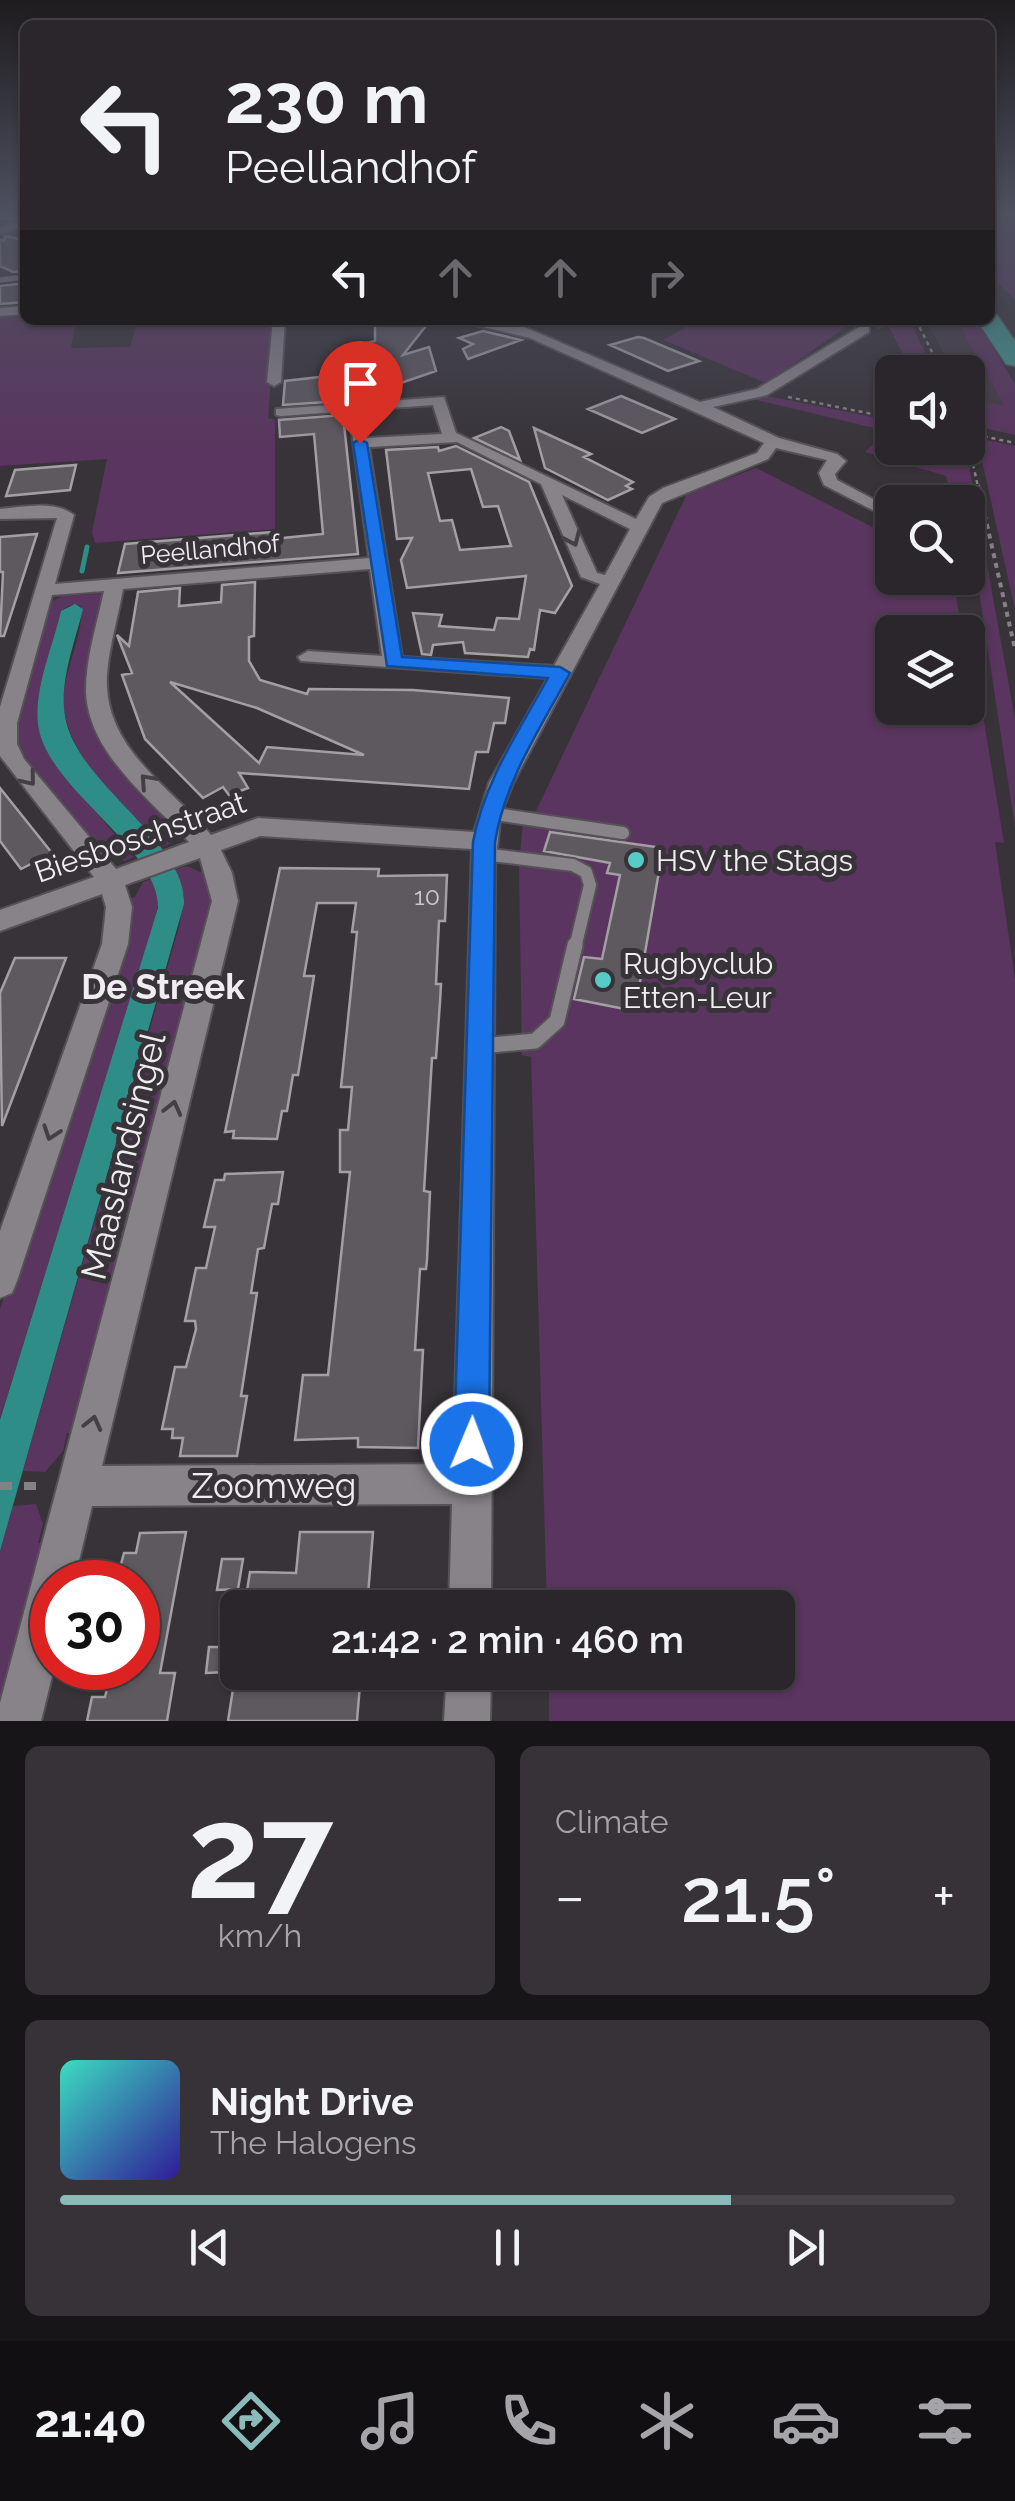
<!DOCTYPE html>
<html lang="en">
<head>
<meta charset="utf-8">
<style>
	body { margin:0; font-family:Raleway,sans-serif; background:#363237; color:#f1f3f6; height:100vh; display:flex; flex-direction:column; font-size:38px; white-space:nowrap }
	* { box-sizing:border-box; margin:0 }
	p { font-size:32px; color:#a5a5a9 }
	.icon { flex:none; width:55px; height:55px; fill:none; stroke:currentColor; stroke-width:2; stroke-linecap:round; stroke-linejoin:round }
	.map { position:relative; height:1721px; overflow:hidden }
	.side { display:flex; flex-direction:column; gap:25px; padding:25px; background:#171518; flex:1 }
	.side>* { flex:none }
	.guide { position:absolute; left:20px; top:20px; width:975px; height:305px; border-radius:15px; box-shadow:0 2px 8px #0004,0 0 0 2px #464347; background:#2a262b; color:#f1f3f6; overflow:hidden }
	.controls { position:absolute; left:875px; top:355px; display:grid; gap:20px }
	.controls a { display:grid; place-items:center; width:110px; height:110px; border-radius:15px; background:#2a262b; box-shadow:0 2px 8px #0004,0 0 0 2px #464347; font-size:50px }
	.speed { position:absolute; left:30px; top:1560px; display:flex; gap:20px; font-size:50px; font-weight:700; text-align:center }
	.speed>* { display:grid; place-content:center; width:130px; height:130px; border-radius:50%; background:#2a262b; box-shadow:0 2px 8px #0004,0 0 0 2px #464347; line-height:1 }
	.speed .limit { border:15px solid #d22; background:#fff; color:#111 }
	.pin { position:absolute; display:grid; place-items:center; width:85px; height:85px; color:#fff; margin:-102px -42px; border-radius:50% 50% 50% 0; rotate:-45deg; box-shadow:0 0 10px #0007 }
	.pin .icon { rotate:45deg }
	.me { position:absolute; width:110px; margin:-55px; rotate:1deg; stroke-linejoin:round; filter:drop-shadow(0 0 8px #0008) }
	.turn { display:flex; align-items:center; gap:35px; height:210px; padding:0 40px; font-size:45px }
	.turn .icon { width:130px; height:130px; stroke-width:2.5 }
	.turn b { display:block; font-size:70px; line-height:85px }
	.lanes { display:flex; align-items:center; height:95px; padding:0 40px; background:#0003; justify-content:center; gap:50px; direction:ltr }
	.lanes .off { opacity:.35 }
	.big { font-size:75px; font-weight:600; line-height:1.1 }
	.side .card { flex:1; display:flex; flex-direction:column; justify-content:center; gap:15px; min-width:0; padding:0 35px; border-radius:15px; background:#363237 }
	.side .dial { align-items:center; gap:0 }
	.dial b { font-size:130px; line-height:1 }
	.song { display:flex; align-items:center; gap:30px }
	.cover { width:120px; height:120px; border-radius:15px; background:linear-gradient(135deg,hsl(170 70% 55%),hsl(250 70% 35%)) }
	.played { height:10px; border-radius:5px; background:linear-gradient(90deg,#8bbbb9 75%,#464347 75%) }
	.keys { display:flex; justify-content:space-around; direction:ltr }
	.heat { display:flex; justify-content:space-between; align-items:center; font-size:55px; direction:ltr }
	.side .tiles { flex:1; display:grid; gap:25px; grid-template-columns:1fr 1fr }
	.card:last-child { grid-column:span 2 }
	.trip { position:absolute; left:220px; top:1590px; width:575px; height:100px; border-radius:15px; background:#2a262b; box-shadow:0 2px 8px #0004,0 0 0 2px #464347; font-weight:600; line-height:100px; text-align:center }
	.menu { display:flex; height:160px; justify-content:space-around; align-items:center; background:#110f11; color:#a5a5a9 }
	.menu .icon { width:70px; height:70px }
	.menu .current { color:#8bbbb9 }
	.menu b { font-size:45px; color:#f1f3f6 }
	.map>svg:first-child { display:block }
	.built { fill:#443b46 }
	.green { fill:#5a355f }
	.water { fill:#2f8d88 }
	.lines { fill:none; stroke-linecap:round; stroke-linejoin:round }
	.stream { stroke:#2f8d88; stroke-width:5 }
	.building { fill:#5e585f; stroke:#a49ea5; stroke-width:2.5; fill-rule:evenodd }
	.lane-far2-casing { stroke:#555256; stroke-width:6 }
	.lane-far1-casing { stroke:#555256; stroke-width:16 }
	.lane-casing { stroke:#555256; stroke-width:19 }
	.street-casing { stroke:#555256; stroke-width:4 }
	.highway-casing { stroke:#555256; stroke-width:3 }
	.path-far2 { stroke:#868187; stroke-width:2.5; stroke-dasharray:4 4; stroke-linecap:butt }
	.path-far1 { stroke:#868187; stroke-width:4; stroke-dasharray:5 5; stroke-linecap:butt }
	.path { stroke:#868187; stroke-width:8; stroke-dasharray:12 12; stroke-linecap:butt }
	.lane-far2 { stroke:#888289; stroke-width:5 }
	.lane-far1 { stroke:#888289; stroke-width:12 }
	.lane { stroke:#888289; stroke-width:15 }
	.street { fill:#888289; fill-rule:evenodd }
	.highway { fill:#409690; fill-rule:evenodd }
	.oneway { stroke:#443f45 }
	.route { fill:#1a73e8; stroke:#114b97; stroke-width:2.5 }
	.poi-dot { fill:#55cdc6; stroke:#383339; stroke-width:4 }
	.labels { text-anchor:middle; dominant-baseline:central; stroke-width:10; stroke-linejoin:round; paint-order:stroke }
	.far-street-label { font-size:25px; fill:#f0edf1; stroke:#383339 }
	.number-label { font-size:25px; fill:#ccc8cc }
	.street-label { font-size:30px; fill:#f0edf1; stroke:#383339 }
	.poi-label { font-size:30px; fill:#f0edf1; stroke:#383339; text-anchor:start }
	.quarter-label { font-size:35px; font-weight:bold; fill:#f0edf1; stroke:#383339 }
	.near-street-label { font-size:35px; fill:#f0edf1; stroke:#383339 }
</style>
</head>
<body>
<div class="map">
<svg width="1015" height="1721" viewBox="0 0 1015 1721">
	<rect width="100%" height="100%" fill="#383339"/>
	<path class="built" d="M926,320H956L1005,405L969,404L968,372H953Z"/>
	<path class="green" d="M1015,216V300L990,274V217Z
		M25,312V320H76L71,348L130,347L138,320H275L268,418L275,420V529L95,543L92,532L107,459L0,466V315Z
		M699,320H851L852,323L766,383L663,340Z
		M870,320H909L935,372H912L888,325L878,330Z
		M956,320H976L1015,384V435L971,425L968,401L1004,405Z
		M768,396L892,421V448H966L1015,719V827L972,545L968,541V502H952L946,476L865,452L887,431L752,399Z
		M977,438L1015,446V610Z
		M756,468L892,537V578H953L962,632H892V708H968V662L970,677L977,679L1004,843L995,842L1015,979V1721H549V1673L778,1672V1608L547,1607L531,1057L522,1055L519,865L524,812L535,813L687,494Z
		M101,594V599H106L91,702L180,827L173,831L172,843L159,848C124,806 56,749 64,690C68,663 84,631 81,606L70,605L61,611L38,711L42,741L54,763L134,857L125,861L111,853L103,857L18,756C3,720 35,643 46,604L63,596Z
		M187,866L200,872L211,869L217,892L80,1434L67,1433L63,1451L45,1472L23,1471L179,927L184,896L174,870Z
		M151,879L159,901L155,921L0,1419V1309L120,949L127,899L135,897L143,882Z
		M36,1504L43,1524L38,1543L51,1544L5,1721H0V1551L13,1506Z"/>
	<path class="water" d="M75,604L83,609C75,642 59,682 65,716C75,783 187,840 184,904L0,1551V1420L158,908C160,848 45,788 38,724C34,688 53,646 61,611Z"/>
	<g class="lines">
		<path class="stream" d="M82,571L87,547"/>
	</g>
	<path class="building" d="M5,236L25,240V271L13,272L0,266V240L4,241Z
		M25,283V302L0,304V286Z
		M375,320L422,324L425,327L403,355L429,347L436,371L392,386L396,396L375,397L366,343L375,341Z
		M483,331L521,340L468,359L463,349L473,344L459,338Z
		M638,337L644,338L699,361L668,371L610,345Z
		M338,375L341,401L283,405L285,381Z
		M621,396L675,419L642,433L588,409Z
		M343,415L358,554L118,573L125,544L272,532V539L323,534L314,434L280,437L279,420Z
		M501,427L509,431L520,460L474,438Z
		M534,428L591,454L584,457L633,482L626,486L632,489L608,500L545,468Z
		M456,446L529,482L572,586L555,613L540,610L534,650L530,649L528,657L465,653L463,642L433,645L431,655L422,654L413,613L442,615L439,626L494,630L497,618L519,619L526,576L407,588L401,560L412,538L397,539L386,450L438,447L439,451ZM471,469L483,507L498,506L511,546L460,550L452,520L440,521L428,473Z
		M76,465L70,490L6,496L15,470Z
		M37,534L4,636H0L3,572H0V537Z
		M255,582L254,636L249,637V661L260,680L307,694L309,689L413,690L509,698L505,723H494L488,752H476L469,789L239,773L248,788L229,795L223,787L203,798L145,739L122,675L132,673L117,635L129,646L138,592L180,588L179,606L221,602L222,585ZM170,682L257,708L364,755L267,747L259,763Z
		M0,788L52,853L21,869L0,841Z
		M550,832L663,848L635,1011L574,999L584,957L602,959L620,875L607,873L610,863L544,851Z
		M280,868L379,869L378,876L447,875L445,921H439L436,984H441L440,1002L436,1058H432L424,1191L430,1192L427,1260L426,1269H420L415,1350H423L418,1448L358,1447V1438L295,1440L303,1375H328L330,1357L350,1172H340V1130H348L352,1087H341L357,932H352L356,903H317L304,976H314L298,1075H293L287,1111H282L277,1139L233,1138L234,1131L225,1132Z
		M15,958H66L2,1126L0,993Z
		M283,1172L278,1204H272L264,1248L258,1249L251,1293H257L241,1396H247L237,1456H180L183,1438H172L173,1429H162L175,1367H186L196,1329L195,1321H185L196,1268H206L215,1227H204L215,1180H224L225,1174Z
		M186,1532L160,1673H175L167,1721H87L92,1697H105L112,1668H138V1582H105L109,1564H121L124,1553H136L140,1533Z
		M300,1532H373L367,1608H292V1604L245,1603L250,1572L296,1573Z
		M222,1559H243L238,1589L217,1590Z
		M209,1647H230L226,1672L206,1673Z
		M284,1672H361L357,1721H228L233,1689L282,1690Z"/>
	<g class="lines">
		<g class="lane-far2-casing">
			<path id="lane-far2" d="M0,216L25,221
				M0,280L25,277"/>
		</g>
		<g class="lane-far1-casing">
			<path id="lane-far1" d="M489,813L623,833
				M483,854L573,865L586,872L590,885L575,948"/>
		</g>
		<g class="lane-casing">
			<path id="lane" d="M481,1046L535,1041L557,1021L575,945"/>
		</g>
		<g class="street-casing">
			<path id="street" d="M25,219V225L0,234V228Z
				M25,306V314L0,316V308Z
				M273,320H285L281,382L274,386L267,382Z
				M454,320L517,324L700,402L757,389L861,326H869V332L767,395L713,407L779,438L837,454L846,461L835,474L837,480L892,509V520L824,485L819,473L827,460L776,448L768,459L662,503L513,783L501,813L495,865L491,1608H449L452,1504L92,1506L74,1582H52L54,1668L41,1721H0V1703L212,901L200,858L125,885L132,907L128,944L17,1281L12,1293L0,1298V1231L102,944L106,907L102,894L0,931V910L94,877L0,756V707L57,518L0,519V509C25,507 54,500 74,515L55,584L369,558L349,411L281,416L276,415V409L444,397L456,433L636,519L649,497L663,488L757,453L764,443L530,338ZM433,405L442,434L367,438L363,410ZM457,442L541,484L581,577L600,584L554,666L402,657L369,447ZM562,495L630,529L605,575L597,573ZM370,569L382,656L308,651L298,657L301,661L548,678L489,783L474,832L258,818L211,835C169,785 103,748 107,675C109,646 118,618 123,589ZM104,591C97,624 86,657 86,691C88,754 151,799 189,842L116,869L24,759L17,744V723L52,595ZM260,836L472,849L453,1464L102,1466L238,901L232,873L221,850Z
				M447,1672H491L490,1721H444Z"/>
		</g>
		<g class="highway-casing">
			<path id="highway" d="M990,313L997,315L1015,341V366L1006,364L977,320H990Z"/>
		</g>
		<path class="path-far2" d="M916,320L942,372
			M788,397L892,418
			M968,433L1015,443
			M968,441L978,487"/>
		<path class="path-far1" d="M978,485L1015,649"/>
		<path class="path" d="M0,1486H47"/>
		<use href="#lane-far2" class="lane-far2"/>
		<use href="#lane-far1" class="lane-far1"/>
		<use href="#lane" class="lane"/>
		<use href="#street" class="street"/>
		<use href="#highway" class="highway"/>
	</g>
	<defs><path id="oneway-chevron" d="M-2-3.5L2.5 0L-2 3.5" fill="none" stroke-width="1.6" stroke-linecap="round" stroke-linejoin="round" transform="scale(2.5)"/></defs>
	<g class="oneway">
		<use href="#oneway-chevron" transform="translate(573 539) rotate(66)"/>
		<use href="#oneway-chevron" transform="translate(29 779) rotate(51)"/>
		<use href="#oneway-chevron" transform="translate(147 781) rotate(-132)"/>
		<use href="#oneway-chevron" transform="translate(173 1108) rotate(-76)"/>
		<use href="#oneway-chevron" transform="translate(51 1133) rotate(109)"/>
		<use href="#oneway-chevron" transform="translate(93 1423) rotate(-76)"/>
	</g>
	<linearGradient id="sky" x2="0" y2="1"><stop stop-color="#1f1c1f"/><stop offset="0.47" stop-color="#4d505f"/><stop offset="1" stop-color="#4d505f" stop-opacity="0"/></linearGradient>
	<rect width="1015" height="453" fill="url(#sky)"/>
	<path class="route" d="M360,439L367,443L402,657L560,667L570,673C541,727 505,780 495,842L489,1444L484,1457L472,1462L459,1457L454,1444L473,842C484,782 519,731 548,678L387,666L353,443Z"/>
	<g class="poi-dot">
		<circle cx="636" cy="860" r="10"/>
		<circle cx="603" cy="980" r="10"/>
	</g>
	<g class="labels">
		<g class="far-street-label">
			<text transform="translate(210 549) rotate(-5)">Peellandhof</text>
		</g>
		<g class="number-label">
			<text x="427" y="896">10</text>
		</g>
		<g class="street-label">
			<text transform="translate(140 837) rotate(-19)">Biesboschstraat</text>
		</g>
		<g class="poi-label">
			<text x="656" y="860">HSV the Stags</text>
			<text x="623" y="963">Rugbyclub<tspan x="623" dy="34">Etten-Leur</tspan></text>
		</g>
		<g class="quarter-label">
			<text x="163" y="986">De Streek</text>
		</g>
		<g class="near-street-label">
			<text transform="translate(123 1156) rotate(-76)">Maaslandsingel</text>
			<text x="274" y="1485">Zoomweg</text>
		</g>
	</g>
</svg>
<div class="controls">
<a><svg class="icon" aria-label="sound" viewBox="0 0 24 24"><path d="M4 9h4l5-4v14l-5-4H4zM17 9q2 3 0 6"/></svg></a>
<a><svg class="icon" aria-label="search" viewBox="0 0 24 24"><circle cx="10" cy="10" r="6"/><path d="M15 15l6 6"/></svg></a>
<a><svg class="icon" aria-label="layers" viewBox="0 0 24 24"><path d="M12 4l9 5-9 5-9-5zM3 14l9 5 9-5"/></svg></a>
</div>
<div class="speed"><div class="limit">30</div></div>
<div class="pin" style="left:360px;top:443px;background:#d93025"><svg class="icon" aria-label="arrive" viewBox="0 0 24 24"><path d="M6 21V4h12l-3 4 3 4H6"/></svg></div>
<svg class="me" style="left:472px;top:1444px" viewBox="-20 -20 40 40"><circle r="17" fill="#1a73e8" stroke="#fff" stroke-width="3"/><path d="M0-11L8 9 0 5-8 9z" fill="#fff"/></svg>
<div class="trip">21:42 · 2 min · 460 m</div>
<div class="guide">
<div class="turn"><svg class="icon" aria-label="left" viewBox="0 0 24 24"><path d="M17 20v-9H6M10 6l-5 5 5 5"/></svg><div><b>230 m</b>Peellandhof</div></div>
<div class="lanes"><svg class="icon" aria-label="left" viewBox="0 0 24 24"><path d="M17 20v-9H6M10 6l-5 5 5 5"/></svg><svg class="icon off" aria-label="ahead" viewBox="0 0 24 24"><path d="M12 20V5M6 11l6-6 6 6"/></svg><svg class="icon off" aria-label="ahead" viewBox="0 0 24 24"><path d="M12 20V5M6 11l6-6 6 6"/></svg><svg class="icon off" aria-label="right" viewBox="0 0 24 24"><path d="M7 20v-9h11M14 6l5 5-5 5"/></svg></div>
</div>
</div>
<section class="side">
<div class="tiles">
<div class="card dial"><b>27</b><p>km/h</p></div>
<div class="card"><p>Climate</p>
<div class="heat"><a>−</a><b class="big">21.5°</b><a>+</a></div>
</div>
<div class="card">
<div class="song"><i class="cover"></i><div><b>Night Drive</b><p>The Halogens</p></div></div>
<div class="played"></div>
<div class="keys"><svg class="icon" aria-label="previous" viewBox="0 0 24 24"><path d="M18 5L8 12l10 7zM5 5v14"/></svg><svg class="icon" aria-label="pause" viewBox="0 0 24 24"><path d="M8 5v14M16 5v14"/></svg><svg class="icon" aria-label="next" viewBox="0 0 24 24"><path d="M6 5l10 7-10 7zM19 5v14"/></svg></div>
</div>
</div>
</section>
<nav class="menu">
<b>21:40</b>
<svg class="icon current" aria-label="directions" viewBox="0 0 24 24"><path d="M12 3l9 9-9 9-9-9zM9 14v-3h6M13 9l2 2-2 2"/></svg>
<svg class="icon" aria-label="music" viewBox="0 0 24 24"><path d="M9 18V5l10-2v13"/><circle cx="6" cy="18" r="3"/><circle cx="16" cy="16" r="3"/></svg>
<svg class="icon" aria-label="phone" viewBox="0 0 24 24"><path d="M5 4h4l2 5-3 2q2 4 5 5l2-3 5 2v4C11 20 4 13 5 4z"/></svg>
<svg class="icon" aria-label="climate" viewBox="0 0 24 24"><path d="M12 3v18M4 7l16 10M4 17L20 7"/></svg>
<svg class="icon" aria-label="car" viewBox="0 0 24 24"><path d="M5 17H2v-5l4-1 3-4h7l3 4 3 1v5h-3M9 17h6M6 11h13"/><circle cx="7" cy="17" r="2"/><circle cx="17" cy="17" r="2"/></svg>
<svg class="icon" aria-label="filters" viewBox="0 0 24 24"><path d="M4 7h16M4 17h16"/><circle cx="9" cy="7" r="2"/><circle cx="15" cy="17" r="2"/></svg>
</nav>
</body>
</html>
